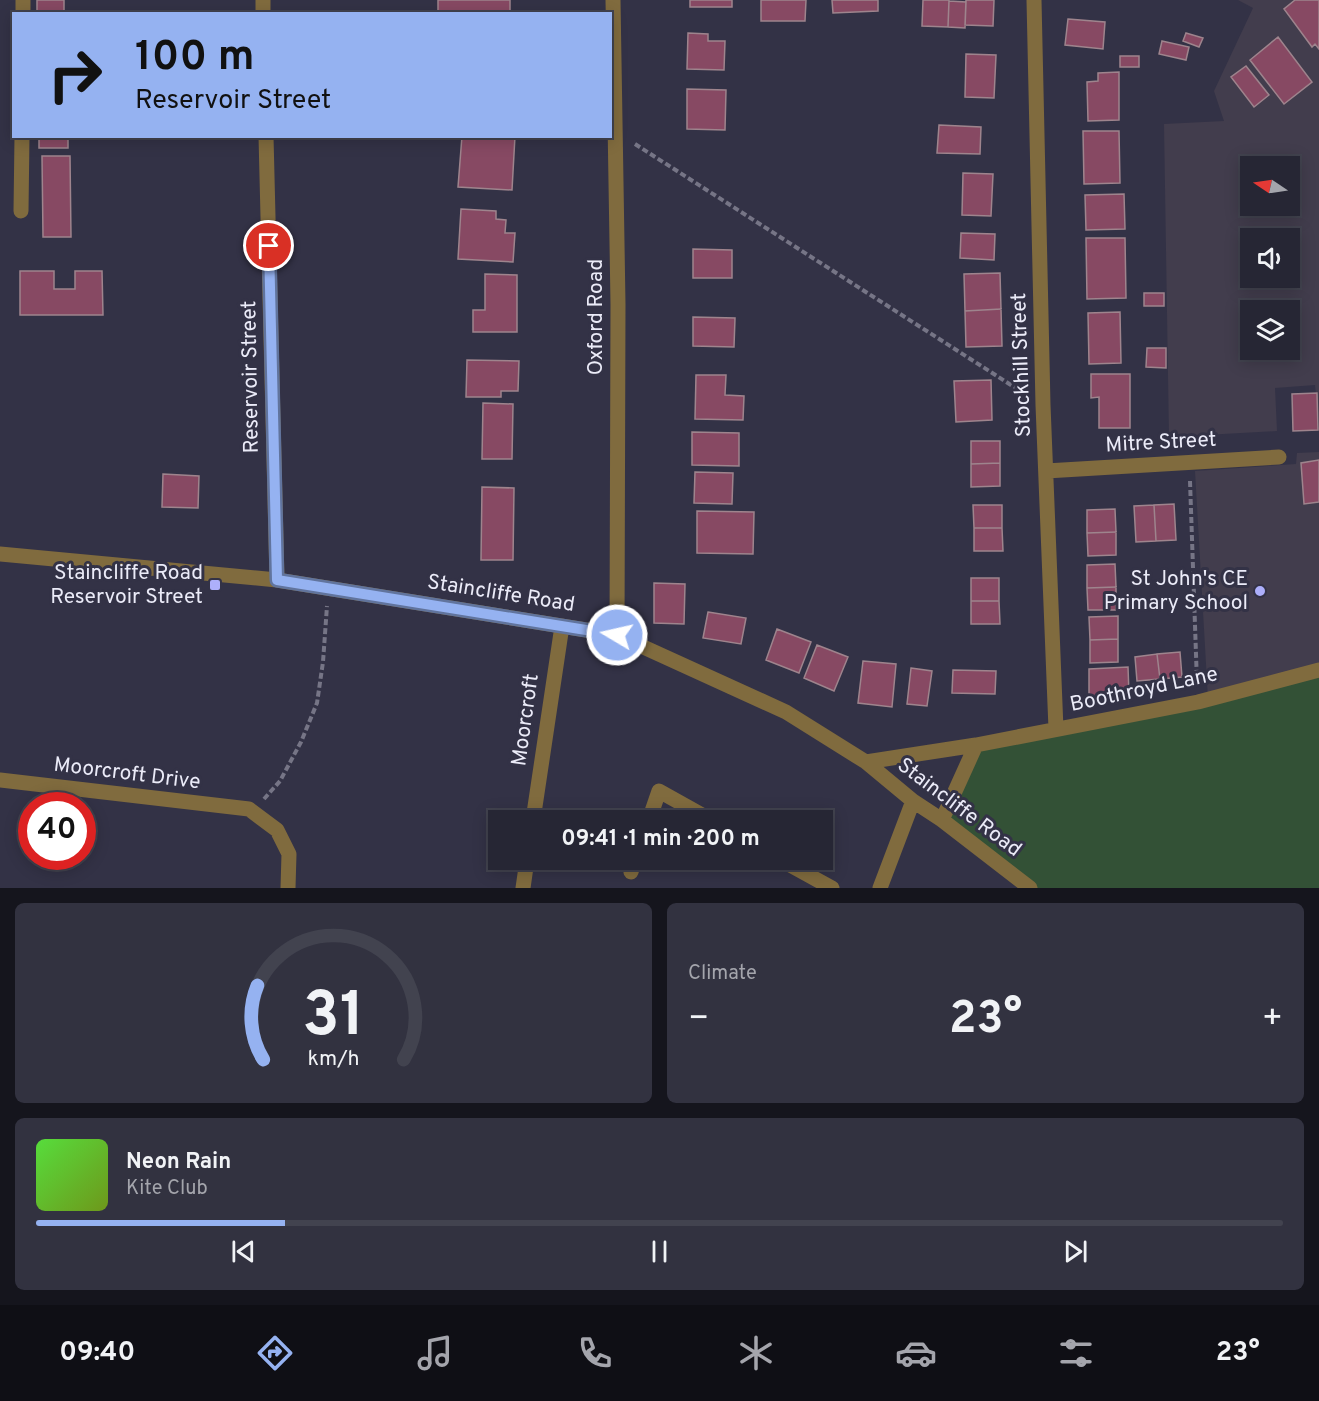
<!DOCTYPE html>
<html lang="en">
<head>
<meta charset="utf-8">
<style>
	body { margin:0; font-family:Overpass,sans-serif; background:#323240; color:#f1f3f6; height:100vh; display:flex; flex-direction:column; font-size:22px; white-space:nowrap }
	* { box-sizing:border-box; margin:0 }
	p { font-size:20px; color:#a4a5ac }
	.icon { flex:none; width:33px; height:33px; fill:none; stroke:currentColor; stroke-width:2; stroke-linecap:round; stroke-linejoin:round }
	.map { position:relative; height:888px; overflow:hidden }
	.drawer { display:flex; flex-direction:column; gap:15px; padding:15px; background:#15151d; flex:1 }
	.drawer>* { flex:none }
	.top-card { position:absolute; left:12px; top:12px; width:600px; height:126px; border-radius:0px; box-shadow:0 3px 15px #0003,0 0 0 2px #42434f; background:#95b2f1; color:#111; overflow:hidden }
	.needle { width:39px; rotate:283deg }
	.buttons { position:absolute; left:1240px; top:156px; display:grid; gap:12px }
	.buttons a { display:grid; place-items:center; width:60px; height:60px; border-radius:0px; background:#262634; box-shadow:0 3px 15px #0003,0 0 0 2px #42434f; font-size:30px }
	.speed { position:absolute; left:18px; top:792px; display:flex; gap:12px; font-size:30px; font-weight:700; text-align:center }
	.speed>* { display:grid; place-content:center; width:78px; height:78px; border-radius:50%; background:#262634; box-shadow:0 3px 15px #0003,0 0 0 2px #42434f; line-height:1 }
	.speed .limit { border:9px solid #d22; background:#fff; color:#111 }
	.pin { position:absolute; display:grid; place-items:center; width:51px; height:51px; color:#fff; margin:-26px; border:3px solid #fff; border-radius:50%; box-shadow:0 2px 6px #0007 }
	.me { position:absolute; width:66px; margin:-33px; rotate:279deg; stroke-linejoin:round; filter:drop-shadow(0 0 4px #0008) }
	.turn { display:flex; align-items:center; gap:21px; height:126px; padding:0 24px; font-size:27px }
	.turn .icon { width:78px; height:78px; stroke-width:2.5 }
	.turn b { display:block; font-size:42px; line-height:51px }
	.big { font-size:45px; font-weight:700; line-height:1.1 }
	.drawer .widget { flex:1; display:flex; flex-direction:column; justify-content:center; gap:9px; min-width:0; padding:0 21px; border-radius:9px; background:#323240 }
	.drawer .dial { align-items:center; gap:0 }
	.dial svg { height:156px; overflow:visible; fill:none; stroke:#42434f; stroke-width:7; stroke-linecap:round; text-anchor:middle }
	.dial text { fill:#f1f3f6; stroke:none }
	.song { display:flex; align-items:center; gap:18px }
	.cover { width:72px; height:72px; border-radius:9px; background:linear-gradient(135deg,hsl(110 70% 55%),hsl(80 70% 35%)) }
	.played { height:6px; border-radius:3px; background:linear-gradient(90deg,#95b2f1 20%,#42434f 20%) }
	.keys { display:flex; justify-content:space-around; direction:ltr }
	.heat { display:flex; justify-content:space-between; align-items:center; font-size:33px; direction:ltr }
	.drawer .tiles { flex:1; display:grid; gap:15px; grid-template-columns:1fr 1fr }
	.widget:last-child { grid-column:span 2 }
	.trip { position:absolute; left:488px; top:810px; width:345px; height:60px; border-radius:0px; background:#262634; box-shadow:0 3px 15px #0003,0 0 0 2px #42434f; font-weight:700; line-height:60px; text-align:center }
	.tab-bar { display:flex; height:96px; justify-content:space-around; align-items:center; background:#0f0f15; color:#a4a5ac }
	.tab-bar .icon { width:42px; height:42px }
	.tab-bar .selected { color:#95b2f1 }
	.tab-bar b { font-size:27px; color:#f1f3f6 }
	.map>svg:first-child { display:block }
	.education { fill:#423d4d; fill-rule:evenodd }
	.green { fill:#335136 }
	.building { fill:#874963; stroke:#9e848d; stroke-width:1.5 }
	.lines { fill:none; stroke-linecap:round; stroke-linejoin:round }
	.path { stroke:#767586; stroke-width:4; stroke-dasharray:6 3; stroke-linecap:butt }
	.minor { stroke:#806b3e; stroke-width:15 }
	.route-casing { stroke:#61749d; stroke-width:15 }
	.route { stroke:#95b2f1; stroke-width:10 }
	.poi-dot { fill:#adaffb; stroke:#333246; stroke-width:2 }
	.labels { text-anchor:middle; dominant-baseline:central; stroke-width:6; stroke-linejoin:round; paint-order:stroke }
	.street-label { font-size:21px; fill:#ebebf8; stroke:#333246 }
	.poi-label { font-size:21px; fill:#ebebf8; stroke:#333246; text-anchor:end }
</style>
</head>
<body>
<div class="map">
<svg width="1319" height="888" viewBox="0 0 1319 888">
	<rect width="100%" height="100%" fill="#333246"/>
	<path class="education" d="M1238,0H1319V422L1315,385L1275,388L1277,431L1169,437L1164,124L1224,121L1214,91L1253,8ZM1251,166H1290V206H1251ZM1251,238H1290V278H1251ZM1251,310H1290V350H1251Z
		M1319,452V670L1208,699L1195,471L1296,464L1297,453Z"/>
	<path class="green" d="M1319,670V888H1032L942,820L976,745Z"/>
	<path class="building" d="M37,0H64V14H37Z
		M438,0H510V14H438Z
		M690,0H732V7H690Z
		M761,0H806L805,21H761Z
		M832,0H878V11L833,13Z
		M923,0H949L948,27L922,26Z
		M966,0H994L993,26L965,25Z
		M1295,0H1319V49L1315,44L1312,47L1284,9Z
		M949,1L966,2L965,28L948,27Z
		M1068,19L1105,22L1103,49L1065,45Z
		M688,33L708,34V41H725L724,70L687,69Z
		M1186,33L1203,38L1199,47L1183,41Z
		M1278,37L1312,82L1284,104L1250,60Z
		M1162,41L1189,47L1186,60L1159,54Z
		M966,54L996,55L994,98L965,97Z
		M1120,56H1139V67H1120Z
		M1246,66L1269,95L1254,107L1231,77Z
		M1119,72V120L1088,121L1087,82L1098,81V73Z
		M687,89L726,90L725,130L687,129Z
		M939,125L981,127L980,154L937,153Z
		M1083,131H1119L1120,183L1084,184Z
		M39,136H68V148H39Z
		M462,136H515L512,190L458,187Z
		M42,156H70L71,237H43Z
		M963,173L993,174L991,216L962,215Z
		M1124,194L1125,229L1086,230L1085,195Z
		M461,209L496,211V219L506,220L505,233H515L513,262L458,259Z
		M961,233L995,234L994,260L960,258Z
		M1086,238H1125L1126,298L1087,299Z
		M693,249L732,250V278H693Z
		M20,271H54V289H75V271H102L103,315H20Z
		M1000,273L1001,309L965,311L964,274Z
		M485,274L517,275V332H473V310H485Z
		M1144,293H1164V306H1144Z
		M1001,309L1002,346L966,347L965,311Z
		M1120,312L1121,363L1089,364L1088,313Z
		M693,317L735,318L734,347L693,346Z
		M1147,348H1166V368L1146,367Z
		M467,360L519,361L518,391H501V397H466Z
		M1091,374H1130V428H1099V397L1091,398Z
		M696,375H726L725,395L744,396L743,420L695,419Z
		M991,380L992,420L956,422L954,381Z
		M1317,393L1318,430L1293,431L1292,394Z
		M483,403L513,404L512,459H482Z
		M692,432L739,433V466L692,465Z
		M971,441H1000V463L971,464Z
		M1319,460V502L1304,504L1301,463Z
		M1000,463V486L971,487V464Z
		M695,472L733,473L732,504L694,503Z
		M163,474L199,476L198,508L162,507Z
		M482,487L514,488L513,560H481Z
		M1174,504L1176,540L1156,541L1154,505Z
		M973,505H1002V528H974Z
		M1154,505L1156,541L1136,542L1134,506Z
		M1115,509L1116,532L1087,533V510Z
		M697,511L754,512L753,554L697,553Z
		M974,528H1002L1003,551H974Z
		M1116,532V555L1088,556L1087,533Z
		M1115,564L1116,587L1087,588V565Z
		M971,578H999V601H971Z
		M654,583L685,584L684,624L654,623Z
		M1116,587V610H1088L1087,588Z
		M971,601H999L1000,624H971Z
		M708,612L746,618L741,644L703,638Z
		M1118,616V639L1090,640L1089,617Z
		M777,629L811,642L799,673L766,660Z
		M1118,639V662L1090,663V640Z
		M817,645L848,657L834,691L804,678Z
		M1180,652L1182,677L1160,679L1157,654Z
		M1157,654L1160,679L1137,681L1135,657Z
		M863,661L896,664L892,707L858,703Z
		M1128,667L1129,694L1089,696V669Z
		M911,668L932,671L927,706L907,704Z
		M953,670L996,671L995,694L952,693Z"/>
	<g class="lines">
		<path class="path" d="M635,144L1025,394
			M1190,481L1197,683
			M264,799L280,781L301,742L317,703L323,662L327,606"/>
		<path class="minor" d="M263,0V14
			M613,0L618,304L617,635
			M1034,0L1043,405L1056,729
			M23,14V0
			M266,136L277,580
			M21,211L22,136
			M1046,471L1279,457
			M0,554L277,580L617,635L786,712L866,762L913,801L942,820L1030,888
			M866,762L976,745L1198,702L1319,670
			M0,780L249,809L277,830L289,854L288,888
			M533,820L562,626
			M649,820L659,791L711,820
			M942,820L976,745
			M781,860L832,888
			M631,872L635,860
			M523,888L527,860
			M880,888L913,801"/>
	</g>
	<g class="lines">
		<g class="route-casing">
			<path id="route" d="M269,246L277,580L617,635"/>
		</g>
		<use href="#route" class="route"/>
	</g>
	<g class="poi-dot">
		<rect x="209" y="579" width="12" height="12" rx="3"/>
		<circle cx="1260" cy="591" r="6"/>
	</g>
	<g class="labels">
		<g class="street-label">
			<text transform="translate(596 317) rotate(-90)">Oxford Road</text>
			<text transform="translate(1022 365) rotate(-92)">Stockhill Street</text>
			<text transform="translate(251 377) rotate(-91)">Reservoir Street</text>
			<text transform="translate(1161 443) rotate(-3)">Mitre Street</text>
			<text transform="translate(501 594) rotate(9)">Staincliffe Road</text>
			<text transform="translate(1144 690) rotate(-12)">Boothroyd Lane</text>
			<text transform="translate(526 720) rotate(-82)">Moorcroft</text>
			<text transform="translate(127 774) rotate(7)">Moorcroft Drive</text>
			<text transform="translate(959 808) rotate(37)">Staincliffe Road</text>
		</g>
		<g class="poi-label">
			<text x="203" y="573">Staincliffe Road<tspan x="203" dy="24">Reservoir Street</tspan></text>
			<text x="1248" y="579">St John's CE<tspan x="1248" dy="24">Primary School</tspan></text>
		</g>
	</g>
</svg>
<div class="buttons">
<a><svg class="needle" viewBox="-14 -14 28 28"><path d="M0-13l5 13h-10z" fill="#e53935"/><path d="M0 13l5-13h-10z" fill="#a4a5ac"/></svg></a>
<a><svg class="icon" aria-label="sound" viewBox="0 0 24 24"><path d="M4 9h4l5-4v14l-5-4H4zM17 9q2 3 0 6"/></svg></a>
<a><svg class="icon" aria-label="layers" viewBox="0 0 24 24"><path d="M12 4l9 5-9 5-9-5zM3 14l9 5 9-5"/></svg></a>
</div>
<div class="speed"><div class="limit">40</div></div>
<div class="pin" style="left:269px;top:246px;background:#d93025"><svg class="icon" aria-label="arrive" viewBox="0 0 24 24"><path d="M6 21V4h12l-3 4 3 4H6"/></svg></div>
<svg class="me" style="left:617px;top:635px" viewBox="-20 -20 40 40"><circle r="17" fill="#95b2f1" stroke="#fff" stroke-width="3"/><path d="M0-11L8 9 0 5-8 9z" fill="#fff"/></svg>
<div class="trip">09:41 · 1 min · 200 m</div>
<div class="top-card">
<div class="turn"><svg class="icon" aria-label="right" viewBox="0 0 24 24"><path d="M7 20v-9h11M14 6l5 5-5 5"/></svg><div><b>100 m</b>Reservoir Street</div></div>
</div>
</div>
<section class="drawer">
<div class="tiles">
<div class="widget dial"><svg viewBox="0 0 100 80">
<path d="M14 69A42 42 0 1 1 86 69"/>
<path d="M14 69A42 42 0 0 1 11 31" stroke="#95b2f1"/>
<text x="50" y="56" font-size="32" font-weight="700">31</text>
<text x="50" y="72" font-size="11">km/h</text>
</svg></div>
<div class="widget"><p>Climate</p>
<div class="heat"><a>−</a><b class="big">23°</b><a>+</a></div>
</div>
<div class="widget">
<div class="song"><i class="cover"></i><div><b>Neon Rain</b><p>Kite Club</p></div></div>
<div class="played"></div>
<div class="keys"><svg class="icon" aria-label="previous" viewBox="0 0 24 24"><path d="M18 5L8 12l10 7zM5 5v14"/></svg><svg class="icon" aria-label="pause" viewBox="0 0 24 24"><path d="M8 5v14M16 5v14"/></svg><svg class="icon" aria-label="next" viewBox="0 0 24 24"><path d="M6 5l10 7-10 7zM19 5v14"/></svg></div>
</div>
</div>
</section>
<nav class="tab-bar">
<b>09:40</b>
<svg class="icon selected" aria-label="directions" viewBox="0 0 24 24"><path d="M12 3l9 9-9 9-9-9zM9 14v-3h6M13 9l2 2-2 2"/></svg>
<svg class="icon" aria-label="music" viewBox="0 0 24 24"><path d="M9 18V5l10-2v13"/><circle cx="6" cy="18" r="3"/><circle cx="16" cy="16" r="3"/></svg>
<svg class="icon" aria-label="phone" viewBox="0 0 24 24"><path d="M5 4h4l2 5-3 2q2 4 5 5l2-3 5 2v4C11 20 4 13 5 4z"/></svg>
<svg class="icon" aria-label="climate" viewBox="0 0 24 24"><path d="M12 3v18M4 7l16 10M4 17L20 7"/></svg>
<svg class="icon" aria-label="car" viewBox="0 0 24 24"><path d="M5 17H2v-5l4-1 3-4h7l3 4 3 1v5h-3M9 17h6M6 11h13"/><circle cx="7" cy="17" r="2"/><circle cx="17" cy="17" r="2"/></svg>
<svg class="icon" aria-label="filters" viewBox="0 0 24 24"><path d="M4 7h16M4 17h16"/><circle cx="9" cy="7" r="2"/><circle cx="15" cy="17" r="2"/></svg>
<b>23°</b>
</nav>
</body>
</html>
